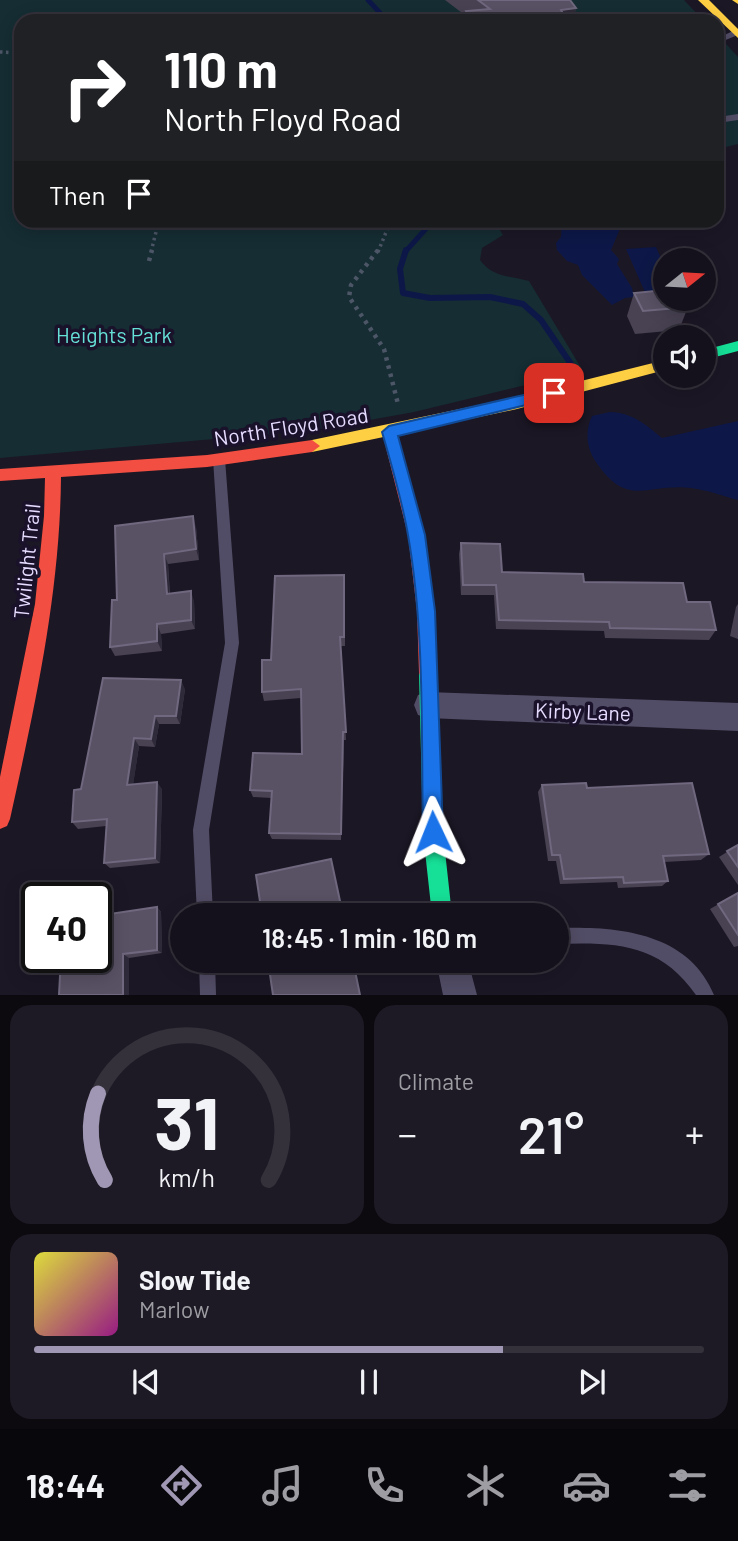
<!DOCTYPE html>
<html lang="en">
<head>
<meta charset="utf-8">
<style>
	body { margin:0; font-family:Barlow,sans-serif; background:#1e1a25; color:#f1f3f6; height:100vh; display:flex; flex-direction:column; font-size:26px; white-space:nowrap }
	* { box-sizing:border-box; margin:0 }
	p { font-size:23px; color:#9d9da3 }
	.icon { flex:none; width:38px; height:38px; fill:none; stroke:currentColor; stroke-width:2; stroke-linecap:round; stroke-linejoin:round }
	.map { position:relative; height:995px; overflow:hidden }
	.details { display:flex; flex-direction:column; gap:10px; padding:10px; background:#0c090f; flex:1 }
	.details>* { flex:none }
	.hud { position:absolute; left:14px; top:14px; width:710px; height:214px; border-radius:21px; box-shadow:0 4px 18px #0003,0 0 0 2px #34313b; background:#202124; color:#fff; overflow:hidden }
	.needle { width:46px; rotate:72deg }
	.tools { position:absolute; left:653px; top:248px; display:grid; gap:14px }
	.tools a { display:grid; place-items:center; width:63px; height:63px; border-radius:50%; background:#15111c; box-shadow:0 4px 18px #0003,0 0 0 2px #34313b; font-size:35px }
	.speed { position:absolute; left:21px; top:882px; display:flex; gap:14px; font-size:35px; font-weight:700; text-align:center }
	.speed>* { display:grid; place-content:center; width:91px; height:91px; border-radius:50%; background:#15111c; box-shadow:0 4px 18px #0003,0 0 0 2px #34313b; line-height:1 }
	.speed .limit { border:4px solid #111; border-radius:10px; background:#fff; color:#111 }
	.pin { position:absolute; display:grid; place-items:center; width:60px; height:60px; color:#fff; margin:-30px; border-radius:14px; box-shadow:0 4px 10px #0006 }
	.me { position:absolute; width:77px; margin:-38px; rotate:358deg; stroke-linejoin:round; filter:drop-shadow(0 0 5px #0008) }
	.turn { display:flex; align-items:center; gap:24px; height:147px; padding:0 35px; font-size:32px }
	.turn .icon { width:91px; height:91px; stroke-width:2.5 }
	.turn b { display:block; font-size:49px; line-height:60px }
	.then { display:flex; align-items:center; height:66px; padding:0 35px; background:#0003; gap:14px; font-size:26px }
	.big { font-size:52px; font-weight:600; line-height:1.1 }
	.details .tile { flex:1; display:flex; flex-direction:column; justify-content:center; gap:10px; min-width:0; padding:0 24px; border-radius:21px; background:#1e1a25 }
	.details .dial { align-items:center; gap:0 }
	.dial svg { height:182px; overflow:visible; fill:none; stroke:#34313b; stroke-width:7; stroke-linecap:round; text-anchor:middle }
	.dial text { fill:#f1f3f6; stroke:none }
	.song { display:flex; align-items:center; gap:21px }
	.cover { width:84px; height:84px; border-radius:10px; background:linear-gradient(135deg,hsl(60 70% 55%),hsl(310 70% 35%)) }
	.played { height:7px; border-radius:4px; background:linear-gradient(90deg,#9f97b3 70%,#34313b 70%) }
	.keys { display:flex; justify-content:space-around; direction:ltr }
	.heat { display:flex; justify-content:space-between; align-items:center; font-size:38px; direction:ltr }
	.details .tiles { flex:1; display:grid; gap:10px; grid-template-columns:1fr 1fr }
	.tile:last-child { grid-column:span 2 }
	.trip { position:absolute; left:170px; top:903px; width:399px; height:70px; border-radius:35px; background:#15111c; box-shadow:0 4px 18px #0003,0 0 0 2px #34313b; font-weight:600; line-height:70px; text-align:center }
	.dock { display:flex; height:112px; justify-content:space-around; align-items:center; background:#08070b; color:#9d9da3 }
	.dock .icon { width:49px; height:49px }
	.dock .current { color:#9f97b3 }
	.dock b { font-size:32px; color:#f1f3f6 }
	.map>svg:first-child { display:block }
	.green { fill:#152d33 }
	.water { fill:#0d1848 }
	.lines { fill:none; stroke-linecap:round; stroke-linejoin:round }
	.stream-far1 { stroke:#0d1848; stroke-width:5 }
	.stream { stroke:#0d1848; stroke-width:6 }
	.path-far1 { stroke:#4d5667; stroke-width:3.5; stroke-dasharray:2.5 3.5; stroke-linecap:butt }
	.path { stroke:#4d5667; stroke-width:4.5; stroke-dasharray:3.5 5; stroke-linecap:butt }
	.lane { fill:#524d66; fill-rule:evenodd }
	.street { fill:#524d66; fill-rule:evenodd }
	.fast { fill:#16e098; fill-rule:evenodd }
	.slow { fill:#ffcf43; fill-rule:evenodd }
	.jam { fill:#f24e42; fill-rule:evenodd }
	.wall { fill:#484253 }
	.shaded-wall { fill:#2f2a39 }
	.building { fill:#595265; stroke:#6f687e; stroke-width:2 }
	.route { fill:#1a73e8; stroke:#114b97; stroke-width:2 }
	.labels { text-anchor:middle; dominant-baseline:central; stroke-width:7; stroke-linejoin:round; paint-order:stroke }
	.park-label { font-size:21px; fill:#66e1d7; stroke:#1a112b }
	.street-label { font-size:21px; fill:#e6dcff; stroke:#1a112b }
</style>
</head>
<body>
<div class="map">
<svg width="738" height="995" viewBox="0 0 738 995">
	<rect width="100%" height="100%" fill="#1c1725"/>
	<path class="green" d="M0,0H684L704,21H21V220L494,221L503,235L482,248L480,260C492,277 510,276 529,281L583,371L414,412L314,430L0,458Z
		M718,35L738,57V144L718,149Z"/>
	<path class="water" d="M608,220L620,229L611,250L619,259L617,264L632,288L634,297L625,298L612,305L582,275L578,265L567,261L557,250L556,243L561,237L562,221Z
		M656,247L665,267V297L648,299L626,249Z
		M610,412C633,413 645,424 662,438L738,421V500C723,496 707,490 691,488C646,483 628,509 596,462C586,448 585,430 592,416Z"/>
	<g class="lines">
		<path class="stream-far1" d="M368,0L382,15L380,21
			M405,252L434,220"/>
		<path class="stream" d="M406,250L400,269L403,293L430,298L490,297L523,304L541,320L571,364"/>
		<path class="path-far1" d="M0,52L21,53
			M262,225L270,224L272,220
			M151,252L159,220
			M378,252L391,220"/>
		<path class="path" d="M378,250L351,285L349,297L384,349L398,404
			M149,261L152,250"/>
		<path class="lane" d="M733,31H738V35L718,43V38Z
			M738,114V120L718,123V117Z
			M219,454L223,456L225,459L239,643L209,830L213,915H197L193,830L225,643L213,459L215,456Z
			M556,928C615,926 688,931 714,995H696C660,943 615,942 556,944Z
			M199,961H215L216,995H200Z"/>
		<path class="street" d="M428,692L738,703V731L428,718L418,715L414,705L418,695Z
			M436,961H468L477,995H443Z"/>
		<path class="fast" d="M738,341V351L704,360V350Z
			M428,665L434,667L437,673L443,833L452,915H432L423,833L419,673L422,667Z"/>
		<path class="slow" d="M698,0H709L738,29V38Z
			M732,0H738V4Z
			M665,360V370L517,409L312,452L304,446L312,440L517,397Z"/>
		<path class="jam" d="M389,426L396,432L424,535L435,611L437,673L434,679L428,681L422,679L419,673L417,611L408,535L382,432Z
			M312,440L320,446L312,452L207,467L61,477C60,594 35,706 10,819L7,826L0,829V777L35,604L44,516L45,478L0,481V469L207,455Z"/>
	</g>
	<path class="wall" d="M445,0H570L576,8L573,21H465L466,16Z
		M634,293L688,307L679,330L635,334L627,316Z
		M115,526L196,527L199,560L168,564L170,594L194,601L195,629L161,634L162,651L115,656L110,647L117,600Z
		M461,543L502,572L584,582L687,602L716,630L709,640L605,638L604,631L496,629L494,595H461L459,554Z
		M345,585V646H341L346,740H344L341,840L272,839L269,833L272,798L253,797L250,790L302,754L301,698L264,701L262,692Z
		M738,604V639L730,636L736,607Z
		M103,678L185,689L180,724H159L155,747L139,746L133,784L162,789L160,863L110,868L104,863L106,826L78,829L72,822L81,789Z
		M542,785L587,788L709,854L701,860L664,862L668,881L662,886L618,888L617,882L560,884L556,861H548L538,792Z
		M738,845V885L719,857Z
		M738,893V946L734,947L710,909Z
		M157,907L161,912L162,953L129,958L59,995Z"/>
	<path class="shaded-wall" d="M576,8L573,21H559L561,10Z
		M193,516L196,527L199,560L196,549Z
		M164,554L168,564L170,604L167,594Z
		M191,591L194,601L195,629L191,620Z
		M157,624L161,634L162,651L157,641Z
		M181,680L185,689L180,724L176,716Z
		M155,716L159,724L155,747L151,739Z
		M343,732L344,740L341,840V834Z
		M134,738L139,746L132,792L127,785Z
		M157,782L162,789L160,863L155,858Z
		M157,907L161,912L162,953L157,950Z
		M123,954L129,958V995H123Z"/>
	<path class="building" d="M478,0H570L576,8L561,10L567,21H471L466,11L490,9Z
		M665,290V299H685L688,307L643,311L634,293Z
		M193,516L196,549L164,554L167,594L191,591V620L157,624V641L110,647L112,600H117L115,526Z
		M461,543L500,544L502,572L583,574L584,582L683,583L687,602H710L716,630L610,628L609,622L499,620L496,585H463Z
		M344,575V637H340L346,732H343L341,834L269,833L272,791L250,790L253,753L302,754L301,689L262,692V660H271L275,576Z
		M103,678L181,680L176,716H155L151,739L134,738L127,785L157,782L155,858L104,863L107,819L72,822L74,790L81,789Z
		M586,783L587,788L692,783L709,854L663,856L668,881L624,883L623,877L564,879L560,855H552L542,785Z
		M738,845V867L727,851Z
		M331,859L343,915H262L256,875Z
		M738,893V935L718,904Z
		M157,907V950L123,954V995H59L61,957H96V916Z
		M268,961H353L360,995H273Z"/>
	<path class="route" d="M554,388L561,393L559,397L398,436L425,535L435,611L443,832L440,839L433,842L426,839L423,832C421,734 425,632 408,535C402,500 392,466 382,432L389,426Z"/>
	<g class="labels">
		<g class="park-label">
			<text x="114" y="334">Heights Park</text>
		</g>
		<g class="street-label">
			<text transform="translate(291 426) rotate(-9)">North Floyd Road</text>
			<text transform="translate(26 561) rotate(-84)">Twilight Trail</text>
			<text transform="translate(583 711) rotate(2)">Kirby Lane</text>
		</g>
	</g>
</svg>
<div class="tools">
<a><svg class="needle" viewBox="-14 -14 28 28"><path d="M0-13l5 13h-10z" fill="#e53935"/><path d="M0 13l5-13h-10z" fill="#9d9da3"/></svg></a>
<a><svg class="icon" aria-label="sound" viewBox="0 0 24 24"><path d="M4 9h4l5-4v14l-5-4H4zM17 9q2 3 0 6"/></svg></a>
</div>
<div class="speed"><div class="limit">40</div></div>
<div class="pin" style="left:554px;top:393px;background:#d93025"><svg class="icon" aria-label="arrive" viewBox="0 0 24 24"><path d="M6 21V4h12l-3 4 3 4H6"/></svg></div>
<svg class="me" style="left:433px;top:832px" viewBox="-20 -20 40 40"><path d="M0-17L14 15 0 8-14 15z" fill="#1a73e8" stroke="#fff" stroke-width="4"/></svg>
<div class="trip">18:45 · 1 min · 160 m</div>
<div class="hud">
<div class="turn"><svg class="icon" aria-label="right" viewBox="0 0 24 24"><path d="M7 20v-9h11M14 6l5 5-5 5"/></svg><div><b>110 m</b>North Floyd Road</div></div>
<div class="then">Then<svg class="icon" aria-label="arrive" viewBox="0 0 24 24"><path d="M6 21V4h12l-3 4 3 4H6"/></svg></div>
</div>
</div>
<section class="details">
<div class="tiles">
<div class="tile dial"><svg viewBox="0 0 100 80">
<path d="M14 69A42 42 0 1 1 86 69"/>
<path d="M14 69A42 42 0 0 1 11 31" stroke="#9f97b3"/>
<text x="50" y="56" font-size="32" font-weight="700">31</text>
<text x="50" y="72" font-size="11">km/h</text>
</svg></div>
<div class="tile"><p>Climate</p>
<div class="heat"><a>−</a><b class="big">21°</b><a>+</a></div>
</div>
<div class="tile">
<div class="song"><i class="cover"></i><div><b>Slow Tide</b><p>Marlow</p></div></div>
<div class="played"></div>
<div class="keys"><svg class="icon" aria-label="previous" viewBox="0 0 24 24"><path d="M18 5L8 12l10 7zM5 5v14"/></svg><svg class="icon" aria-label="pause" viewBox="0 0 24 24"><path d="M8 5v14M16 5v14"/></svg><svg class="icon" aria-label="next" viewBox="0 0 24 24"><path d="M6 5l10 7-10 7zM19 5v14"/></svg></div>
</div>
</div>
</section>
<nav class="dock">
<b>18:44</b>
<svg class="icon current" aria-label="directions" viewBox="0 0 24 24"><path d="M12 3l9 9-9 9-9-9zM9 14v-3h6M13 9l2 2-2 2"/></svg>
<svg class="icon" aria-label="music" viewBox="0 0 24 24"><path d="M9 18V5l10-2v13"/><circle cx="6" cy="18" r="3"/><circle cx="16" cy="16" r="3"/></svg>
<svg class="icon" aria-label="phone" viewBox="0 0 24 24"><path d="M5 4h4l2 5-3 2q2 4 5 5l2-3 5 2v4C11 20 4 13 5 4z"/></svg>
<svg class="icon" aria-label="climate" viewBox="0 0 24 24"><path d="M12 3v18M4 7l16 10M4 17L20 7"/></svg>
<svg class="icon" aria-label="car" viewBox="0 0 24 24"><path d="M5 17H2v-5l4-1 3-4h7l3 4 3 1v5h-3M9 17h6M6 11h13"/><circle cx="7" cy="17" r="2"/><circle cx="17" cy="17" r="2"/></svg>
<svg class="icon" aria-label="filters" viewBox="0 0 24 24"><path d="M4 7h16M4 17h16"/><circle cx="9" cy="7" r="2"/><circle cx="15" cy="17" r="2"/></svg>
</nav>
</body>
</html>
